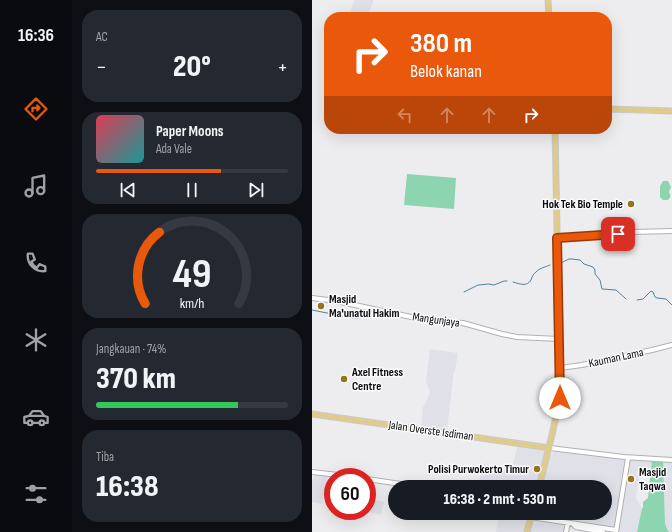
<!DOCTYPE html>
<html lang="id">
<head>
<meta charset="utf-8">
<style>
	body { margin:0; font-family:"Sofia Sans Condensed",sans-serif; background:#242831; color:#f1f3f6; height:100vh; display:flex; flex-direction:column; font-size:15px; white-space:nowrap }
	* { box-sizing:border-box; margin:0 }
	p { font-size:13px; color:#9ea1a6 }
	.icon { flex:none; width:22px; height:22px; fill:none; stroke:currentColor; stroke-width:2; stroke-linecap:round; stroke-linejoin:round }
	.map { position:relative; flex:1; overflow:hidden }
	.side { display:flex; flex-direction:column; gap:10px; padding:10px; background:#0d0f14; width:240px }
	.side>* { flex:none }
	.hud { position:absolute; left:12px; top:12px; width:288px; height:122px; border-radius:16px; box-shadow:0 4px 16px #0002; background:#ea580c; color:#fff; overflow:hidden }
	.speed { position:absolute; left:12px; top:468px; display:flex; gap:8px; font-size:20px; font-weight:700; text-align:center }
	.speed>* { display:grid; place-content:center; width:52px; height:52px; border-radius:50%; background:#171b24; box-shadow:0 4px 16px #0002; line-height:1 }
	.speed .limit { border:6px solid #d22; background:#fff; color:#111 }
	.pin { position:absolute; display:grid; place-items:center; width:34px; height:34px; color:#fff; margin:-17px; border-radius:8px; box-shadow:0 2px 6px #0006 }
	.me { position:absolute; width:44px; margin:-22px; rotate:0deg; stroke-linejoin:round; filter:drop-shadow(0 0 3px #0008) }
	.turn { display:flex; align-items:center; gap:14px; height:84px; padding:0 20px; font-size:18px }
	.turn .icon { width:52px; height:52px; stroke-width:2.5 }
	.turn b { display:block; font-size:28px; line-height:34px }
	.lanes { display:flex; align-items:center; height:38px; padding:0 20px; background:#0003; justify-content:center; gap:20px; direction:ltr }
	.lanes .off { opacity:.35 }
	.big { font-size:30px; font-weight:800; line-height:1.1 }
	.side .tile { flex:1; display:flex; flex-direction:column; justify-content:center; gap:6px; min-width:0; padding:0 14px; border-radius:16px; background:#242831 }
	.side .dial { align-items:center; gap:0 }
	.dial svg { height:104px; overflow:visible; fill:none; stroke:#363941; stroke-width:7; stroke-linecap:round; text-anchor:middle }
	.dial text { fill:#f1f3f6; stroke:none }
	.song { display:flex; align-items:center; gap:12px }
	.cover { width:48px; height:48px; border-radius:6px; background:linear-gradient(135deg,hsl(350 70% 55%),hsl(180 70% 35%)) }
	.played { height:4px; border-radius:2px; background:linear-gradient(90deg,#ea580c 65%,#363941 65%) }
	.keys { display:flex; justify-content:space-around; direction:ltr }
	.heat { display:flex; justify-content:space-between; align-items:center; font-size:22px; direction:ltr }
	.charge { height:6px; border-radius:3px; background:linear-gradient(90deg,#34c759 74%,#363941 0) }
	.trip { position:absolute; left:76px; top:480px; width:224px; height:40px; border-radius:20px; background:#171b24; box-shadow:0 4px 16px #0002; font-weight:800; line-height:40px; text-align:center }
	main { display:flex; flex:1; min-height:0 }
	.tab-bar { display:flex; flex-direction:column; width:72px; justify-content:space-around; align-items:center; background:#090b0e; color:#9ea1a6 }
	.tab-bar .icon { width:28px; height:28px }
	.tab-bar .on { color:#ea580c }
	.tab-bar b { font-size:18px; color:#f1f3f6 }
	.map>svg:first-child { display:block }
	.built { fill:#e0e0e9 }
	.green { fill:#8dd4b0 }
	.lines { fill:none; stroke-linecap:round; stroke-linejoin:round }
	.stream { stroke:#55819f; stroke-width:1 }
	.minor-casing { stroke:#b1b1b3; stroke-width:6 }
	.major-casing { stroke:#c9c9ca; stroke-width:7 }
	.minor { stroke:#fff; stroke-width:4 }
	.major { stroke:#dfcc8d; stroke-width:5 }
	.route-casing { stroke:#983908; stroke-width:10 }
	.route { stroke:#ea580c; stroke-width:7 }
	.poi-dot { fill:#95741c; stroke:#fafafc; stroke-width:1.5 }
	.labels { text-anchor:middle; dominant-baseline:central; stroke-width:3; stroke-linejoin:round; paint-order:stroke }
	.poi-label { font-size:12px; font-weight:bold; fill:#0b0b0c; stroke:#fafafc; text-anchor:start }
	.street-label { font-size:12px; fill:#0b0b0c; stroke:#fafafc }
</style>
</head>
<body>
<main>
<nav class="tab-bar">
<b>16:36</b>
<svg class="icon on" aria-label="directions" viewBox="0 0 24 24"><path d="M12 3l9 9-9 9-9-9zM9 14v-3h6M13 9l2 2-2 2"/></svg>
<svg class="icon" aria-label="music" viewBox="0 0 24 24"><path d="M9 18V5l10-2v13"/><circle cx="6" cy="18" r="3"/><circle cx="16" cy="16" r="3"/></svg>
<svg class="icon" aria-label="phone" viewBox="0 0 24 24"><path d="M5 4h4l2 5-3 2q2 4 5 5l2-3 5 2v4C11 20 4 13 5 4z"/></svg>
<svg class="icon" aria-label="climate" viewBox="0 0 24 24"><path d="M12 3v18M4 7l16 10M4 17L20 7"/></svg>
<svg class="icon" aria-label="car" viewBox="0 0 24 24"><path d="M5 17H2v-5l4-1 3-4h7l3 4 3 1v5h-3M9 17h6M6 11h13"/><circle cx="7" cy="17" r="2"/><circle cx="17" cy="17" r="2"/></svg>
<svg class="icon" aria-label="filters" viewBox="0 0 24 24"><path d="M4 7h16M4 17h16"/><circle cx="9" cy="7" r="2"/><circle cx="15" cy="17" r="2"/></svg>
</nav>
<section class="side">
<div class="tile"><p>AC</p>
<div class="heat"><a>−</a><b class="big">20°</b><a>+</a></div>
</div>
<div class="tile">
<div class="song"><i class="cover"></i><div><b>Paper Moons</b><p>Ada Vale</p></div></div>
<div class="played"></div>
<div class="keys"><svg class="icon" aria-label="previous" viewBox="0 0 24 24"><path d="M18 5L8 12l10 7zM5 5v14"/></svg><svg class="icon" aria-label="pause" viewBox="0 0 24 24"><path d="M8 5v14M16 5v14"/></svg><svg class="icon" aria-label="next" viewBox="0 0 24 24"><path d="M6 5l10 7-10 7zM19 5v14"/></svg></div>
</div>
<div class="tile dial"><svg viewBox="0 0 100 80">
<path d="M14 69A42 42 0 1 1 86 69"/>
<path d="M14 69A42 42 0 0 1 25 14" stroke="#ea580c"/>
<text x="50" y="56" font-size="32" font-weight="700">49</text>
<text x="50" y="72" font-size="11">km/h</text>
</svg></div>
<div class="tile"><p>Jangkauan · 74%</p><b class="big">370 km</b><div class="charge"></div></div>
<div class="tile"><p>Tiba</p><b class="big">16:38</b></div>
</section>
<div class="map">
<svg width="360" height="532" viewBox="0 0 360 532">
	<rect width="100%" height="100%" fill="#ededef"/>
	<path class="built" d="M42,0H62L55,17H37Z
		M118,349L146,353L143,371H142L135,430L109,427L111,407L115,400L118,392L114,381Z
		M207,442L236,447L225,487H165L172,464L199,470Z
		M244,451L339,462L338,472L325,471V476L327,478L324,498L330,508L325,532H305L223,516L222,514L221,513H293V487H228L237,458L238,455Z
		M351,460L360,461V532H357L355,529L353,523Z
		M2,473L16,475L10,504L0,502V481Z
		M55,498L72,502L69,515L52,511H55Z
		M188,513H220V516L256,523L254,532H184Z"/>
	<path class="green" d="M95,174L144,178L142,209L92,205Z
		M351,181H356L359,187L357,192C359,196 359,197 356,200H351L348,197V186Z
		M340,459L351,460L353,523L355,529L357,532H325L330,508H331V502L336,498Z"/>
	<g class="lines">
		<path class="stream" d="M249,263L257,259H260L268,260L272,264L281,267L283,270V274L288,280L290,289L304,290L314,299
			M201,282C208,284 215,287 219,280C220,277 221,274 224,272C227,268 234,267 238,265
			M152,292L166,285L177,284L182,285L192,281H195
			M325,300L331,299L339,291L341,292L343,297L345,298L354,299L360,305
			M0,310L40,318H47"/>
		<g class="minor-casing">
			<path id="minor" d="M245,239L319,232L360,231
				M0,298L24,301L118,321L151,323L190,334L205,337L247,339
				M248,368L270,365L340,350L360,345
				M238,448L312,457L360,460
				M0,472L44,477
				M55,479L109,487
				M219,517L304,530
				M261,524L264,527L291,532
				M254,532L256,523
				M304,532L316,458"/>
		</g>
		<g class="major-casing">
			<path id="major" d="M236,0L237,17
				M295,109L360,111
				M0,414L238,448
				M227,487L240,435L248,398L247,329L243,129
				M215,532L220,513"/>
		</g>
		<use href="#minor" class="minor"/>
		<use href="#major" class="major"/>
	</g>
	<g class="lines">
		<g class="route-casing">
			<path id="route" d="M248,398L245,238L306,234"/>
		</g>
		<use href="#route" class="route"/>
	</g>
	<g class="poi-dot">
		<circle cx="319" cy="204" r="4"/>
		<circle cx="9" cy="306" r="4"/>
		<circle cx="32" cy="379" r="4"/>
		<circle cx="225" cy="469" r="4"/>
		<circle cx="319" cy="479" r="4"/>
	</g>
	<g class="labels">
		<g class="poi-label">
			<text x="311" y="204" text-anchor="end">Hok Tek Bio Temple</text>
			<text x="17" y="299">Masjid<tspan x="17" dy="14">Ma'unatul Hakim</tspan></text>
			<text x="40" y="372">Axel Fitness<tspan x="40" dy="14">Centre</tspan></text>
			<text x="217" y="469" text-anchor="end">Polisi Purwokerto Timur</text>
			<text x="327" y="472">Masjid<tspan x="327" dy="14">Taqwa</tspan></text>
		</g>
		<g class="street-label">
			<text transform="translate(124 320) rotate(8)">Mangunjaya</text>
			<text transform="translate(304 358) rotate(-12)">Kauman Lama</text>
			<text transform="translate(119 431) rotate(8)">Jalan Overste Isdiman</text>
		</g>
	</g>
</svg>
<div class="speed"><div class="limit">60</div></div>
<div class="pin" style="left:306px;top:234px;background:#d93025"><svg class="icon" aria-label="arrive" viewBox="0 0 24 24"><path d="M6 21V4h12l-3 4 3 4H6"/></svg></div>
<svg class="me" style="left:248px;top:398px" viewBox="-20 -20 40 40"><circle r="19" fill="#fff"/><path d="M0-13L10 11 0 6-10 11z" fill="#ea580c"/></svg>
<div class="trip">16:38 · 2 mnt · 530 m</div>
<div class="hud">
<div class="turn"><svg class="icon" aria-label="right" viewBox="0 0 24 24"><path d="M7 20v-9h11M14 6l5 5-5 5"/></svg><div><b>380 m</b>Belok kanan</div></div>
<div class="lanes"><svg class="icon off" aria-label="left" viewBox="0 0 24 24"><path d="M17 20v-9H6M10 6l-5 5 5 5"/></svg><svg class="icon off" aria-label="ahead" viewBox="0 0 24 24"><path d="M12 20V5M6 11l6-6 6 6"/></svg><svg class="icon off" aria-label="ahead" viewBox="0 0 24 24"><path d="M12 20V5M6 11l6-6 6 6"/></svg><svg class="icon" aria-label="right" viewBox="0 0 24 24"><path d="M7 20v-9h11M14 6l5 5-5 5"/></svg></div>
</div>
</div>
</main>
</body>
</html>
